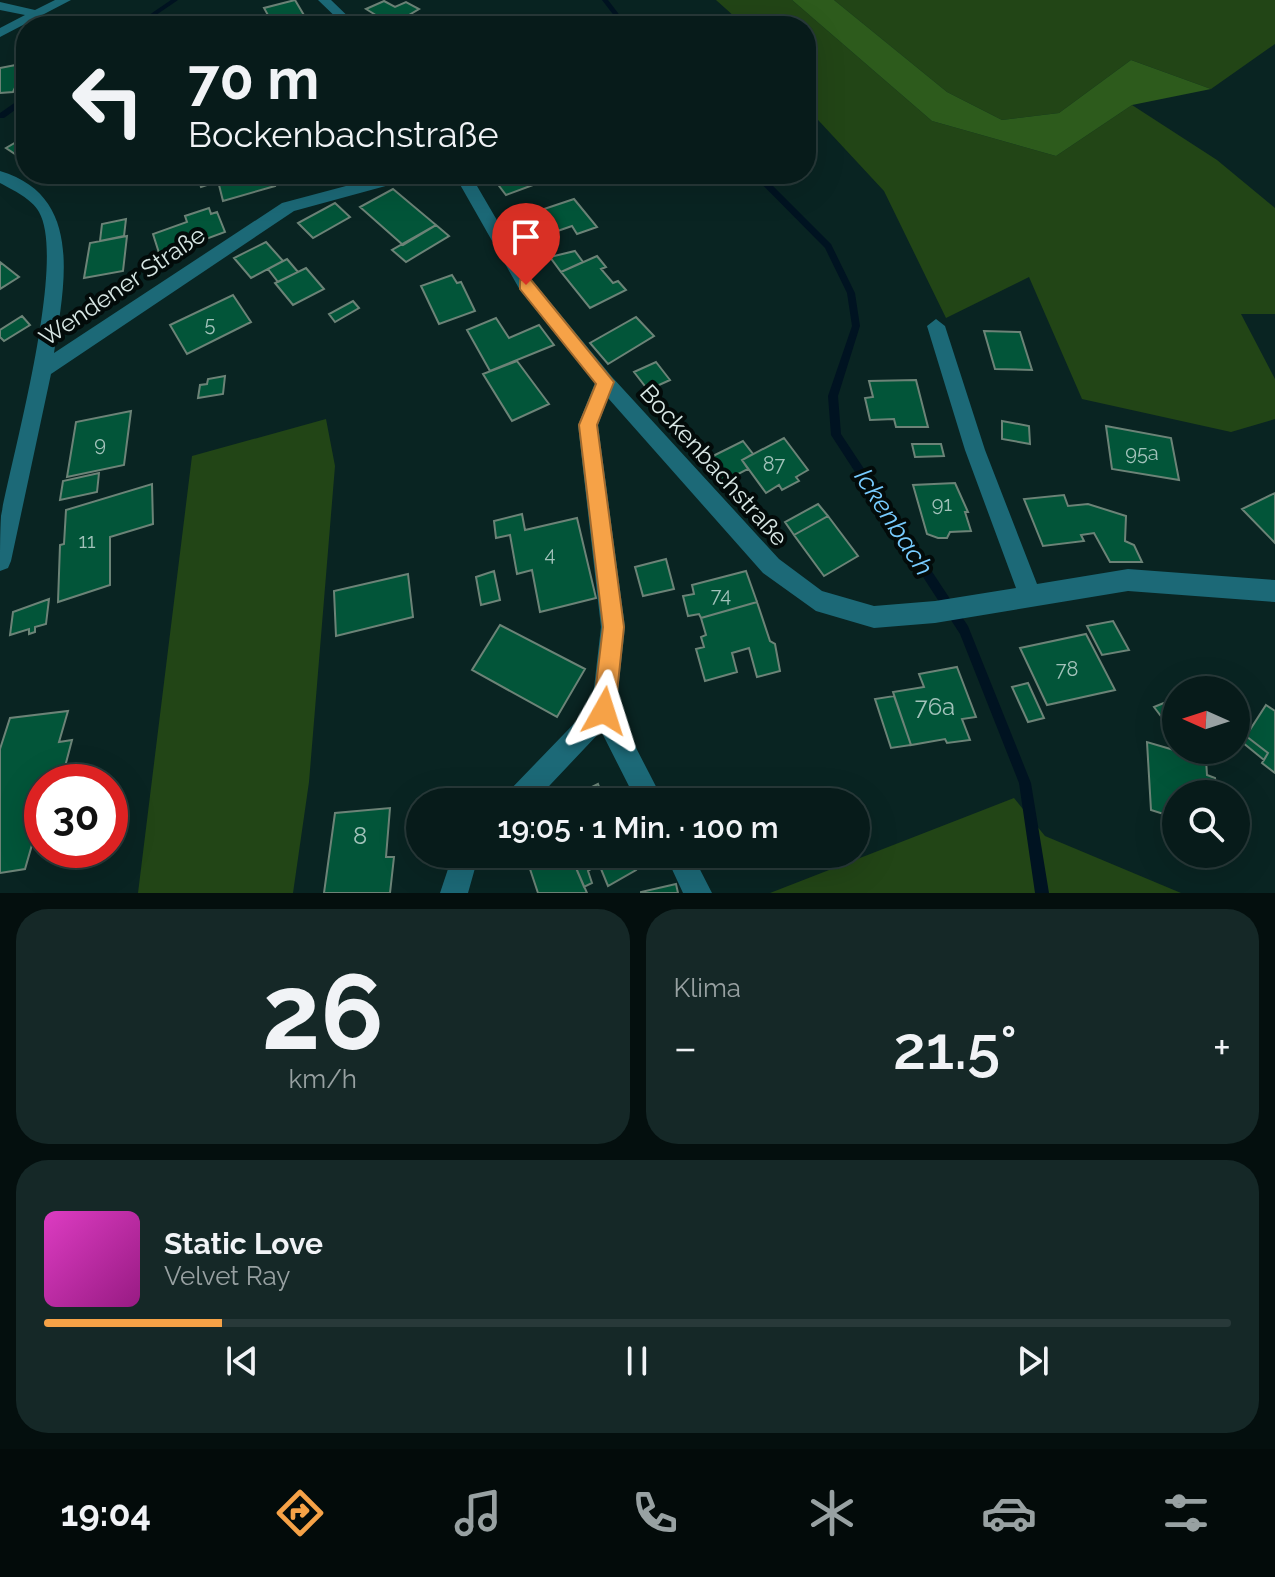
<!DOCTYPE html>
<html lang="de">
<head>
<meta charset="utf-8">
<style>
	body { margin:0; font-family:Raleway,sans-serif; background:#152827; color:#f1f3f6; height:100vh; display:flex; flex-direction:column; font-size:30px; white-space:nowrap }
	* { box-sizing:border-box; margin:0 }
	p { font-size:26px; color:#98a1a2 }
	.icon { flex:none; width:44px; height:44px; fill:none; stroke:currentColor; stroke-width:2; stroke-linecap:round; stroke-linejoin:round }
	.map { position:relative; height:893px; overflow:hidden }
	.panel { display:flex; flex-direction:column; gap:16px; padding:16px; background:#040f0e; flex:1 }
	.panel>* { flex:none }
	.hud { position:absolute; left:16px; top:16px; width:800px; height:168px; border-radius:32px; box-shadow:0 8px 32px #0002,0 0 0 2px #283939; background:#071b1a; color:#f1f3f6; overflow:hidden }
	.needle { width:52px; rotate:273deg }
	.controls { position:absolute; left:1162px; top:676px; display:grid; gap:16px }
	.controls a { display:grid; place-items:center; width:88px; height:88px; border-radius:50%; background:#071b1a; box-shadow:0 8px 32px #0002,0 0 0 2px #283939; font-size:40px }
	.speed { position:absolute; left:24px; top:764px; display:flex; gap:16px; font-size:40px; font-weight:700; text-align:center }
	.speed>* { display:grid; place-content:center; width:104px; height:104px; border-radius:50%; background:#071b1a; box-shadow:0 8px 32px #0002,0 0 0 2px #283939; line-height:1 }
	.speed .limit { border:12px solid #d22; background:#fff; color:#111 }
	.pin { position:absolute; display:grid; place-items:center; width:68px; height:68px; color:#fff; margin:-82px -34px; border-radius:50% 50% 50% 0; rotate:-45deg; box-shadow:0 0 8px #0007 }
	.pin .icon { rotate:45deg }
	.me { position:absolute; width:88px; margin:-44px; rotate:6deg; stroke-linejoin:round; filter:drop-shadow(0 0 6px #0008) }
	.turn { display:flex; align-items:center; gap:28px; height:168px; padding:0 40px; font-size:36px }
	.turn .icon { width:104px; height:104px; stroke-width:2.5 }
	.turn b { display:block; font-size:56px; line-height:68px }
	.big { font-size:60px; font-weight:600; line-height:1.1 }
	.panel .tile { flex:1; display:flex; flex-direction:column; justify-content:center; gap:12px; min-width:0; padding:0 28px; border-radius:32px; background:#152827 }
	.panel .dial { align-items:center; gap:0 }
	.dial b { font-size:104px; line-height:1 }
	.song { display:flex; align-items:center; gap:24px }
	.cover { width:96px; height:96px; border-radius:12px; background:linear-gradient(135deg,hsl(310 70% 55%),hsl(310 70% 35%)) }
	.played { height:8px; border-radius:4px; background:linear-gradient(90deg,#f6a247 15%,#283939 15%) }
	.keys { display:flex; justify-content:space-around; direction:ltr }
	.heat { display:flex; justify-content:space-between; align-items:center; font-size:44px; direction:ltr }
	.panel .tiles { flex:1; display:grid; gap:16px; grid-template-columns:1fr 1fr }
	.tile:last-child { grid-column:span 2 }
	.trip { position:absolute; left:406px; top:788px; width:464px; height:80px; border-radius:40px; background:#071b1a; box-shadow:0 8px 32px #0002,0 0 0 2px #283939; font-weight:600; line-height:80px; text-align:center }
	.menu { display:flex; height:128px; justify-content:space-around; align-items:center; background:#030b0a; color:#98a1a2 }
	.menu .icon { width:56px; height:56px }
	.menu .on { color:#f6a247 }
	.menu b { font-size:36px; color:#f1f3f6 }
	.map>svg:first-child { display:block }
	.green { fill:#224516 }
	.forest { fill:#2d5b1c }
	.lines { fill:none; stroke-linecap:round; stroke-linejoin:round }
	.stream { fill:#001321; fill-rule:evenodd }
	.building { fill:#025539; stroke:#6c8377; stroke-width:2 }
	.minor { fill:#1c6977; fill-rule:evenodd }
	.route { fill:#f6a247; stroke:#a0692e; stroke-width:2 }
	.labels { text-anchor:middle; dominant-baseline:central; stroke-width:8; stroke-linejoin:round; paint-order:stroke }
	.number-label { font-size:20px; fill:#a2c2ba }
	.street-label { font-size:24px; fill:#d8e7e5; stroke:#030b0a }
	.near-number-label { font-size:24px; fill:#a2c2ba }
	.water-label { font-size:26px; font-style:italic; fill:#78ccff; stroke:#030b0a }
</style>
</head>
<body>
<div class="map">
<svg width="1275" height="893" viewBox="0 0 1275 893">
	<rect width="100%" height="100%" fill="#092422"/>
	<path class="green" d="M716,0H792L932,121L1056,156L1132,105L1217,160L1275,208V314H1241L1275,379V419L1231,432L1082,399L1029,277L946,318L884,191L806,107V26H745Z
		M834,0H1275V44L1211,89L1131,60L1059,113L1002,120L947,92Z
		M326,419L335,466L309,782L293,893H138L192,456Z
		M1014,798L1045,836L1181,893H770Z"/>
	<path class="forest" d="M792,0H834L947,92L1002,120L1059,113L1131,60L1211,89L1132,105L1056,156L932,121Z"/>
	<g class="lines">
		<path class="stream" d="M171,0H178L140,26H133Z
			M602,0H608L628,26H622Z
			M23,97H26V102L4,118H0V113Z
			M752,174H761L831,244L855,293L860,326L838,396L841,434L968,626L1031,783L1049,893H1035L1019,783L960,634L831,435L828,396L852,326L847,293L825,248Z"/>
	</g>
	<path class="building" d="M295,0L308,22L274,26L264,8Z
		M384,1L395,7L406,2L419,9L392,25L366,9Z
		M56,15L77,22L71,26H38Z
		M26,63L25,74L20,77L13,92L0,93V68Z
		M25,137L26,151L18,156L6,148Z
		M197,174H271L275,186L223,201L219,185L216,182L201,187Z
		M490,174H524L533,185L506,195Z
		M393,189L436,225L403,245L360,207Z
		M574,199L597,227L577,234L572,226L543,236L529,214Z
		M335,203L350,217L313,238L298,223Z
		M209,208L211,214L217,212L225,232L160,256L153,234L187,222L185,216Z
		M126,219L124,236L100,241L102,224Z
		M436,225L449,236L406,262L392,250Z
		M540,231L550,247L526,255L517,238Z
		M127,236L123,271L84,278L90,243Z
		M266,242L283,261L251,278L234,258Z
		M575,251L583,262L561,272L550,257Z
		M597,256L606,267L601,269L613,283L618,281L626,290L590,308L561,272Z
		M287,259L298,272L278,282L268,269Z
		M0,262L19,277L0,289Z
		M306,268L324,289L293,305L275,283Z
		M452,275L457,283L461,282L475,311L439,324L421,286Z
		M233,295L251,322L187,354L170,325Z
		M353,301L359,308L335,322L329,314Z
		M22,316L30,325L4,341L0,337V330Z
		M636,317L654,336L608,364L590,343Z
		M496,318L509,338L539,325L554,345L490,371L467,330Z
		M984,331L1020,332L1032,370L995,369Z
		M517,361L549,404L512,421L483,374Z
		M656,362L670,380L648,390L634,372Z
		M225,376L223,394L198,398L200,385L207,384L208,379Z
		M916,380L928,427H896L894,419L870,420L865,398L873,397L869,381Z
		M131,411L124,465L67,477L76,422Z
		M1002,421L1029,426L1030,444L1002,439Z
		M1106,426L1171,438L1179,480L1112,469Z
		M784,438L808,470L796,477L799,481L782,490L779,485L766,493L742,460Z
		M743,441L753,454L742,460L748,469L723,482L707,459Z
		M912,444H941L944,456L915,457Z
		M99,473L97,492L60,500L63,481Z
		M955,483L968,512H965L971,531L950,532L947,538H938L927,534L913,485Z
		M152,484L153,524L110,537V585L58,602L60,545L64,544L66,510Z
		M1275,493V543L1242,509Z
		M1064,495L1068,506L1088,504L1126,516L1125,541L1134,545L1142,562H1110L1094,533L1081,535L1084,541L1043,546L1024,499Z
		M818,504L828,516L794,535L785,522Z
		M522,514L525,530L577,518L596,598L540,612L532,570L517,574L510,535L496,538L494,521Z
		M828,516L858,556L824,576L794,535Z
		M666,559L674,589L643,596L635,567Z
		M494,571L500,600L481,605L476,577Z
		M746,571L757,602L701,618L699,614L688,616L683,596L694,594L692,585Z
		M408,574L413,617L336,636L334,591Z
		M49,599L46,624L35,627V632L29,634V629L10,635L13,612Z
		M757,602L770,641L775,644L780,671L757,677L749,648L732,653L737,672L705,681L696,649L704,647L701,637L706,635L701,618Z
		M1113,621L1129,650L1102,655L1087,626Z
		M500,625L585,669L557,717L472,670Z
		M1086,634L1115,690L1047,705L1020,648Z
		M957,667L976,717L962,719L970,740L947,743L945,739L911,745L893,692L924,687L919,674Z
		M1028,683L1044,718L1028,722L1012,687Z
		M894,696L911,745L891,748L875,699Z
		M1176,698V736L1154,707Z
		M1266,705L1275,711V773L1262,763L1268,753L1246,736Z
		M68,711L59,742L72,740L61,782H42V810L25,869L0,873V749L10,718Z
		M1172,733L1176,736V750H1192V755L1206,759L1207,775L1215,778L1217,794H1176V818L1151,810L1147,742L1174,750Z
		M1246,736L1268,753L1264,760L1242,742Z
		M598,784L605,802H562Z
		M390,808L386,857H394L390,893H324L335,813Z
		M525,854H570L587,893H538Z
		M570,854H629L636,870L608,886L599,864L588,871L592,883L584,887Z
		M676,884L678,893H641V892Z"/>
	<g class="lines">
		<path class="minor" d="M55,0H71L0,37V28L25,15L0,10V2L35,10Z
			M318,0H331L358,26H345Z
			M0,171C85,196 64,286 54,353L282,203L391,174H418L415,178L294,211L51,374L11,561L8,568L0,571C0,553 0,533 1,516C12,456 67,261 39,212C32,199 13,190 0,183Z
			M454,174H470L532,280L612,377L779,559L822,591L874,606L935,601L1016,588L965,450L927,326L936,319L945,326L985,450L1037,584L1128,569L1275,580V602L1128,591L935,623L874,628L816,611L763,573L608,398L598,425L625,627L616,709L664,802H637L601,731L534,802H503L507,793L592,705L601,627L578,425L595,383L520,290Z
			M453,854H479L468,893H440Z
			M665,854H692L712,893H683Z"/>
	</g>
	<path class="route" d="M526,279L531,280L614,382L597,425L624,627L615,711L612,718L604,722L596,718L593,711L603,627L579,425L596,384L520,289V280Z"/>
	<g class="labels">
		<g class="number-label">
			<text x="210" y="324">5</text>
			<text x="100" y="444">9</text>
			<text x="1142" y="453">95a</text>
			<text x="774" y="464">87</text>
			<text x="942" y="504">91</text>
			<text x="87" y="541">11</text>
			<text x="550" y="554">4</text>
			<text x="721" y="595">74</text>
			<text x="1067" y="669">78</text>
		</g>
		<g class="street-label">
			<text transform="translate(122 286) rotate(-34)">Wendener Straße</text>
			<text transform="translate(714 465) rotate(48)">Bockenbachstraße</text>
		</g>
		<g class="near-number-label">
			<text x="935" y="706">76a</text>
			<text x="360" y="835">8</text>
		</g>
		<g class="water-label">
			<text transform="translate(894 522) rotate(57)">Ickenbach</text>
		</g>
	</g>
</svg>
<div class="controls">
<a><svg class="needle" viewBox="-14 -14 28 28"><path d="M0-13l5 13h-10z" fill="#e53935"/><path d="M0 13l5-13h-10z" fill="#98a1a2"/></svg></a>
<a><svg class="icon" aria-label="search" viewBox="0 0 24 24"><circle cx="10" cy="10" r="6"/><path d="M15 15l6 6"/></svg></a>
</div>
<div class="speed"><div class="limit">30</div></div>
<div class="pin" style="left:526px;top:285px;background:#d93025"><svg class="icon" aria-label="arrive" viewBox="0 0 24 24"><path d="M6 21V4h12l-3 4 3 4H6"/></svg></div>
<svg class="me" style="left:604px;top:711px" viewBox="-20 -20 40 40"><path d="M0-17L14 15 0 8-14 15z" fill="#f6a247" stroke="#fff" stroke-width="4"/></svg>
<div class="trip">19:05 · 1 Min. · 100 m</div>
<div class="hud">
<div class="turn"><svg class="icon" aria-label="left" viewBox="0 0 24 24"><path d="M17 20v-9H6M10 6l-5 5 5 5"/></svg><div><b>70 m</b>Bockenbachstraße</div></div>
</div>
</div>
<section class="panel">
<div class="tiles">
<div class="tile dial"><b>26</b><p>km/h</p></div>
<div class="tile"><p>Klima</p>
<div class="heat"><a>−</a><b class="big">21.5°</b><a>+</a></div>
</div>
<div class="tile">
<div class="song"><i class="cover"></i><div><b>Static Love</b><p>Velvet Ray</p></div></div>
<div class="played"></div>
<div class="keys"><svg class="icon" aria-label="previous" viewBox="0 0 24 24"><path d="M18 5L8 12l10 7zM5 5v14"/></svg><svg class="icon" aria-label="pause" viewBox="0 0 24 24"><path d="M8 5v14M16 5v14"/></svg><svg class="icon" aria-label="next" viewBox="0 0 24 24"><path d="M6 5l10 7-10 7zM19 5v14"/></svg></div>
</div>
</div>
</section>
<nav class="menu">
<b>19:04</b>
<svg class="icon on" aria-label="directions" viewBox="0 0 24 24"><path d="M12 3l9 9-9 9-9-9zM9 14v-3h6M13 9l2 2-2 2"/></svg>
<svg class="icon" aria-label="music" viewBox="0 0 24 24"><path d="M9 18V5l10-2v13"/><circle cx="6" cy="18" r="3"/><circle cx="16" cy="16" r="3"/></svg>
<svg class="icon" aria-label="phone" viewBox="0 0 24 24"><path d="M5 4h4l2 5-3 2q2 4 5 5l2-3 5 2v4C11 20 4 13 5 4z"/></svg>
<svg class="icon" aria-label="climate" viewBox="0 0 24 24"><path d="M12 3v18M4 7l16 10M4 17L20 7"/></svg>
<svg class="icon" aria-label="car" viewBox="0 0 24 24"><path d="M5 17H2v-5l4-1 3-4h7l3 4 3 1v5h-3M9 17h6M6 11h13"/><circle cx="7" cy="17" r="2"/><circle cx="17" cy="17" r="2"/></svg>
<svg class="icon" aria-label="filters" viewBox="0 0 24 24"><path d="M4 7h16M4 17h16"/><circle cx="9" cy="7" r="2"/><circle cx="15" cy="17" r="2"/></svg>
</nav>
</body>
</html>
